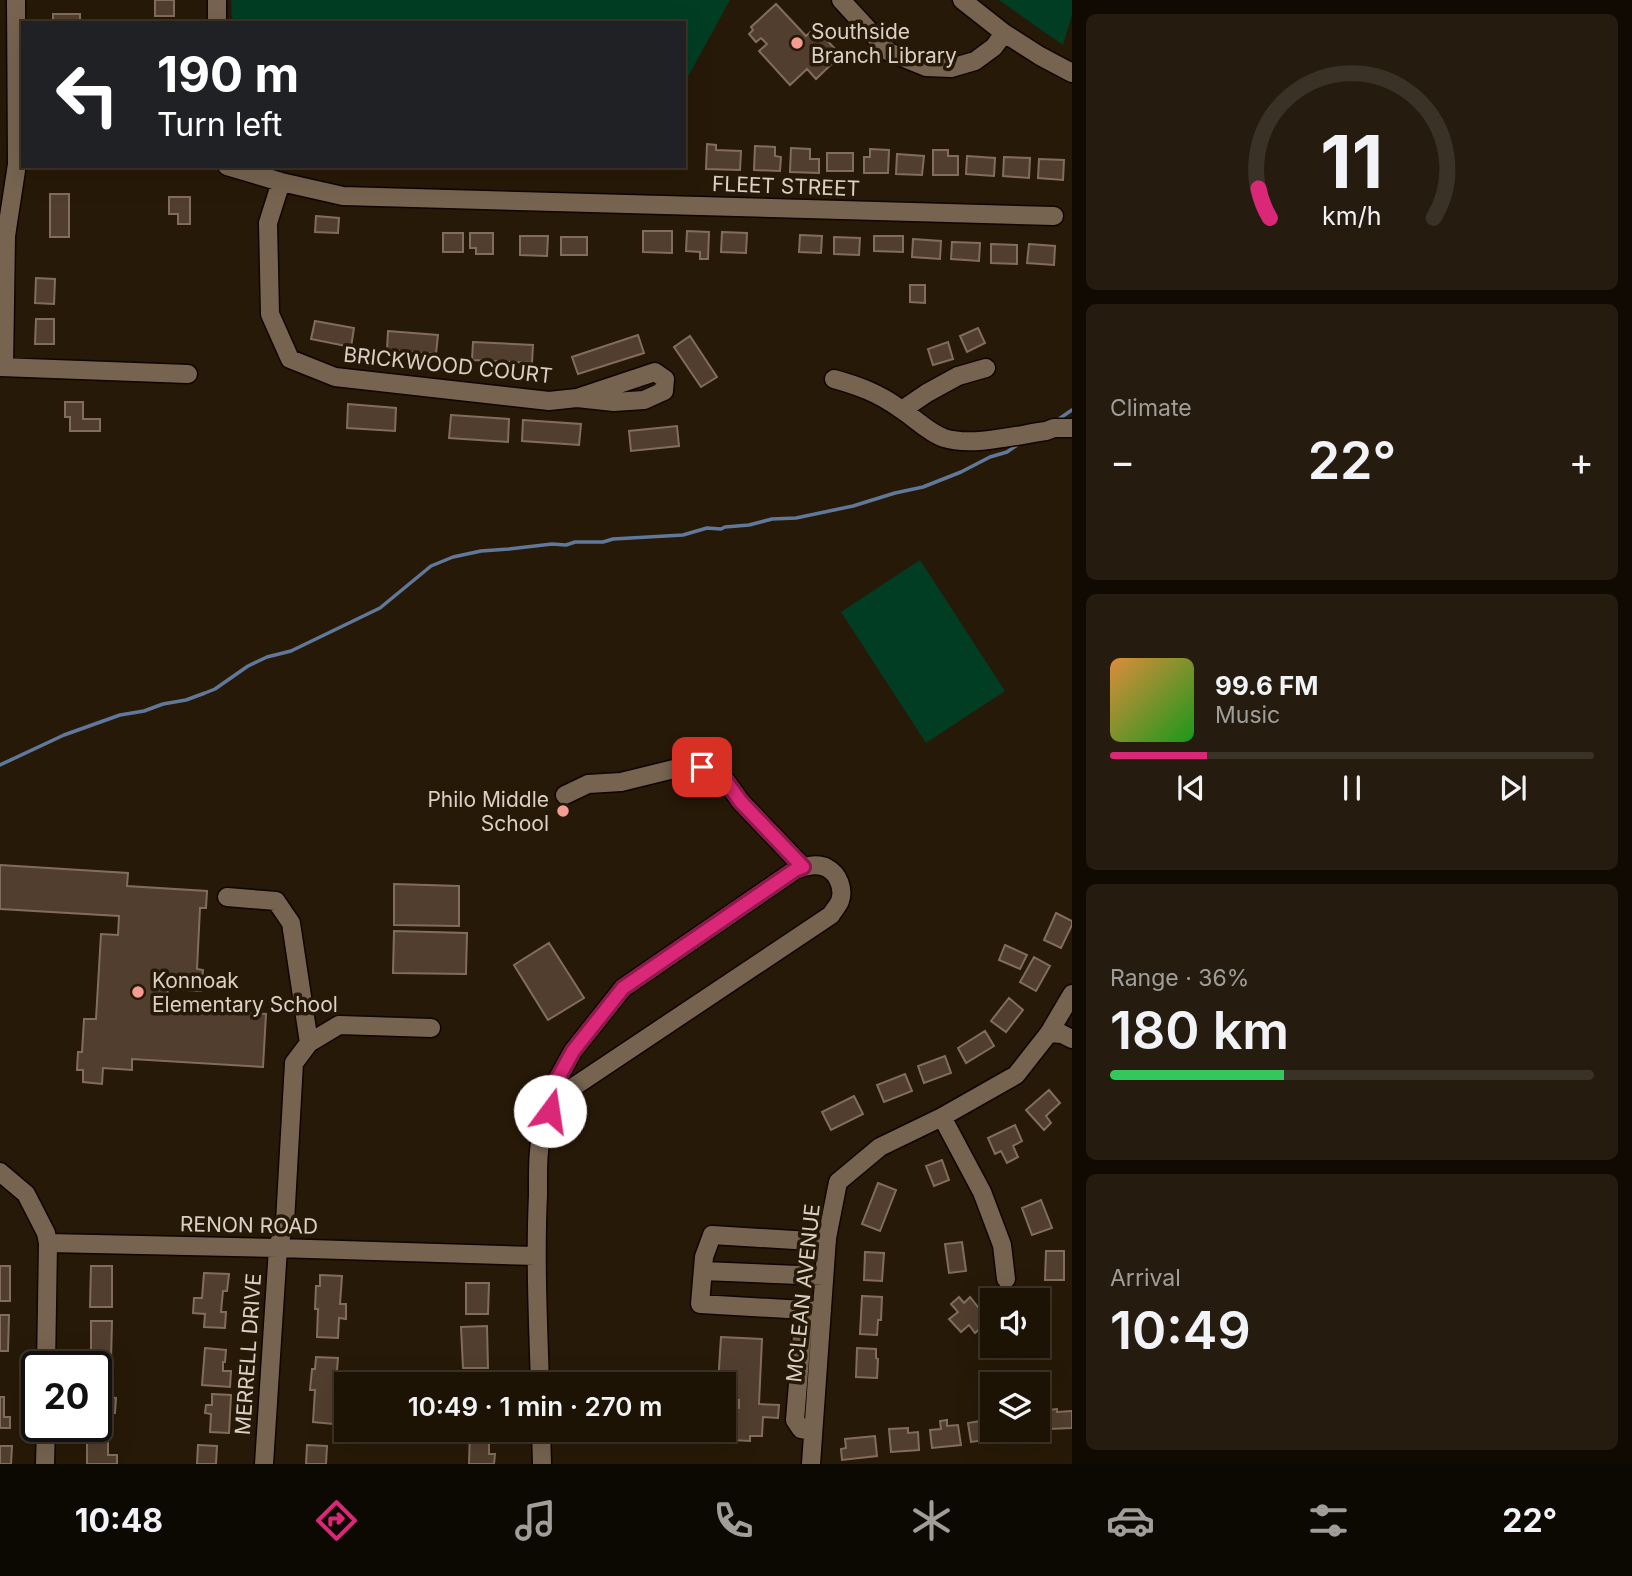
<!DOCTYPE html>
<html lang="en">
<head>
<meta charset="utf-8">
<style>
	body { margin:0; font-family:Inter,sans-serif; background:#251c0f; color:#f1f3f6; height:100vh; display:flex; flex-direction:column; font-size:26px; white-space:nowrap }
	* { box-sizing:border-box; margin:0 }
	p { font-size:23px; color:#a09e9a }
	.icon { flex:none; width:38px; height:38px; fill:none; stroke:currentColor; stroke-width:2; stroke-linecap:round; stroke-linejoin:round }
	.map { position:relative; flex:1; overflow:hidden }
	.sheet { display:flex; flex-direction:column; gap:14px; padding:14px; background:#100a03; width:560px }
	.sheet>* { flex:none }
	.hud { position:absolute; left:21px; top:21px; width:665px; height:147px; border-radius:0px; box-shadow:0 7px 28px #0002,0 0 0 2px #3b3227; background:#202124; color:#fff; overflow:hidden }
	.controls { position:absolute; left:980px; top:1288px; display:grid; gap:14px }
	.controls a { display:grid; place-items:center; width:70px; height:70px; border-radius:0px; background:#1d1305; box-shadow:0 7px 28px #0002,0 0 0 2px #3b3227; font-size:35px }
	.speed { position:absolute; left:21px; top:1351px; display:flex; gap:14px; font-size:35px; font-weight:700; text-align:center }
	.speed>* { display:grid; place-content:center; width:91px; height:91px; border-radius:50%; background:#1d1305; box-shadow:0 7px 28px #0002,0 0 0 2px #3b3227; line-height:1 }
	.speed .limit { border:4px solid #111; border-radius:10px; background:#fff; color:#111 }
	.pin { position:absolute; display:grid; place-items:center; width:60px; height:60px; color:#fff; margin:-30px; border-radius:14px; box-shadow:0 4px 10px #0006 }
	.me { position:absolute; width:77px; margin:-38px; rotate:14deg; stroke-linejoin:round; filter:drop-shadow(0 0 5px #0008) }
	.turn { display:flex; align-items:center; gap:24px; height:147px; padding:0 21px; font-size:32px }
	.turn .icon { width:91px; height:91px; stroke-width:2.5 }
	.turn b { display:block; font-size:49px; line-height:60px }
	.big { font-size:52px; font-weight:600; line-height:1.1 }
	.sheet .tile { flex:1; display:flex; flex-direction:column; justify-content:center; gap:10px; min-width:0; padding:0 24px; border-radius:10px; background:#251c0f }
	.sheet .dial { align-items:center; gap:0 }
	.dial svg { height:182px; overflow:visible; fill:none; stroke:#3b3227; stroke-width:7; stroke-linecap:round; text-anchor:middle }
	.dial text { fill:#f1f3f6; stroke:none }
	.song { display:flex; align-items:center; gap:21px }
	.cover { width:84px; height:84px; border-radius:10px; background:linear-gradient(135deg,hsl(30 70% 55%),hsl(120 70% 35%)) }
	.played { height:7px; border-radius:4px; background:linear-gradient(90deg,#db2777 20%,#3b3227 20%) }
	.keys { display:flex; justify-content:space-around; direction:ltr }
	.heat { display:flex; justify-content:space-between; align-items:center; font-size:38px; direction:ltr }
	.charge { height:10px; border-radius:5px; background:linear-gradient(90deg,#34c759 36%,#3b3227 0) }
	.trip { position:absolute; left:334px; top:1372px; width:402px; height:70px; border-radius:0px; background:#1d1305; box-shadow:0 7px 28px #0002,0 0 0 2px #3b3227; font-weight:600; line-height:70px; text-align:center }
	.tab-bar { display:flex; height:112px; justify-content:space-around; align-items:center; background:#0c0802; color:#a09e9a }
	.tab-bar .icon { width:49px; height:49px }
	.tab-bar .current { color:#db2777 }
	.tab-bar b { font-size:32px; color:#f1f3f6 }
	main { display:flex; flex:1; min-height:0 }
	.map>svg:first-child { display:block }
	.green { fill:#003d23 }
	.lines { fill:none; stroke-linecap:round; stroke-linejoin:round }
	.stream { stroke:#60789a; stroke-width:3.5 }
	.building { fill:#513e2e; stroke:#826d5b; stroke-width:2 }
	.minor-casing { stroke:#100400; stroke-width:21 }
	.minor { stroke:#766450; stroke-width:18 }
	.route-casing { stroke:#8e194d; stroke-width:18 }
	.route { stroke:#db2777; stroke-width:12 }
	.poi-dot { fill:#f59c90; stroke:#271907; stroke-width:2.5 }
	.labels { text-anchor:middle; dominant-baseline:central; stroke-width:7; stroke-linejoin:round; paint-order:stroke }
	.poi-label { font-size:21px; fill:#dad0c5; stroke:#271907; text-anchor:start }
	.street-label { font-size:21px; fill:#dad0c5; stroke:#271907 }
</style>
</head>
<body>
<main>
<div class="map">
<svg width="1072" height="1464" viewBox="0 0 1072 1464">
	<rect width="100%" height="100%" fill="#271907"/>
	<path class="green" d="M231,0H730L684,84V23H232Z
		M999,0H1072V15L1063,45Z
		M920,560L1005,691L926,743L841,612Z"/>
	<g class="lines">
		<path class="stream" d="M1056,421L1072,410
			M0,765L64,735L120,715L144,711L163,704L186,700L205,693L215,689L248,666L267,657L291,651L380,608L431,566L453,557L481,551L509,549L552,544L566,545L575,542H603L613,539L683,535L707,528L721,529L725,527L749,525L772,519L796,518L853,506L895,493L923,487L961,472L990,457L1007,452L1020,443"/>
	</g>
	<path class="building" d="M155,0H174V16H155Z
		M776,4L806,36L815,28L841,55L816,79L807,69L790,85L759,51L767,44L761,38L756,42L749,34L753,30L751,27Z
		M53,14H80V23H53Z
		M707,144L716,145V150L741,151L740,170L706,169Z
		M755,146L775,147V156L781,157L780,171L754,170Z
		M791,148L810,149V159H819V173L790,172Z
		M870,149L889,150L888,173H864V157H870Z
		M933,150H948V156H958V175H933Z
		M827,153H853V171H827Z
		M897,154L924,156L922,175L896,174Z
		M967,156L995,158L994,176L966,174Z
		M1004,157L1030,158L1029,178L1003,176Z
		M1039,159L1064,160L1063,180L1038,178Z
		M50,194H69V237H50Z
		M169,197H190V224H178V214H169Z
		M316,216L339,218L338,233L315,232Z
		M643,231H672V253L643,252Z
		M687,231L709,232L708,259H700V252L686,251Z
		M722,232L747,233L746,253L721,252Z
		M443,233H463V252H443Z
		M470,233H493V254H476V248H470Z
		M800,235L822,236L821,253L799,252Z
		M520,236H548L547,256L520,255Z
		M874,236H903V252L874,251Z
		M561,237H587V255H561Z
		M834,237L860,238L859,255L834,254Z
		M913,239L941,241L940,259L912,257Z
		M952,242L980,243L979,261L951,259Z
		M991,244L1017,245V264L991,263Z
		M1029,244L1055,246L1054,265L1027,263Z
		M36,278L55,279L54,304L35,303Z
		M910,285H925V303L910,302Z
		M36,319H54V344H35Z
		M315,321L354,328L351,347L311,339Z
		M978,328L985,343L967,352L960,336Z
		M388,331L438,335L436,354L387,350Z
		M638,335L644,353L578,374L572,357Z
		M690,336L717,377L701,387L674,347Z
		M473,342L533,345L532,363L472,360Z
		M948,342L953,359L933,365L928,349Z
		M65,402H83V419H100V431H70V417H65Z
		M348,404L396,408L395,431L347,428Z
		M451,415L509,419L508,442L449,438Z
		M523,420L581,424L579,445L522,441Z
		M677,426L679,446L631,451L629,431Z
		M0,865L128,873L127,886L207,891L206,908H200L197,969L203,970L201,991L168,989L167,996H162L161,1008L266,1014L263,1067L132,1059V1070L103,1068L102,1084L83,1082V1070H77L78,1052H82L84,1019H96L101,934L118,935L119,916L0,909Z
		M394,884L459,886V926L394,925Z
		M1056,913L1072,921V925L1061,948L1044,940Z
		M394,931L467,933L466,974L393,973Z
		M549,943L584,998L548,1020L514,965Z
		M1005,945L1027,955L1020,969L999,960Z
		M1034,957L1050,966L1036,991L1020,982Z
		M1009,998L1023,1010L1006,1032L991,1021Z
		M985,1031L994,1046L966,1063L958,1048Z
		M945,1056L951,1073L924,1083L918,1066Z
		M905,1074L912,1091L884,1102L877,1085Z
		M1049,1090L1060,1103L1046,1116L1051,1123L1044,1130L1026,1110Z
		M854,1096L863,1114L831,1130L822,1112Z
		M1015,1125L1022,1141L1013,1146L1018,1157L1007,1163L1001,1151L995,1154L988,1138Z
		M942,1160L949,1180L934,1186L926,1166Z
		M878,1183L896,1190L880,1231L862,1224Z
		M1041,1200L1052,1228L1032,1235L1022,1208Z
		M962,1242L966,1271L949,1273L945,1244Z
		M1046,1251H1064V1280H1045Z
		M865,1252L884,1253L882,1281L864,1280Z
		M0,1266H10V1301H0Z
		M91,1266H112V1307H90Z
		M204,1273L229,1274L227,1291H223L221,1312H226L225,1328L204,1327L205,1314L193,1313L194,1298H202Z
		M320,1275L342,1276L340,1304H346V1319L339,1318L338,1338L317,1337L318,1309H315L316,1286H320Z
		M466,1283H489L488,1314H466Z
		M862,1296L882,1297L881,1320H878L877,1335L860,1334Z
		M959,1297L964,1303L970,1297L989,1321L975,1333L969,1325L961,1332L949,1319L958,1312L951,1304Z
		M1038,1301H1039L1049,1319L1038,1325Z
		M0,1315H9L8,1351H0Z
		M91,1321H112L111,1361H91Z
		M487,1326L488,1368H463L461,1327Z
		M721,1337L762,1339L759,1404L779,1405L778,1418L763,1417L762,1436H750V1441L692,1438V1430H724V1407L739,1408V1400H724V1384H718Z
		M205,1348L226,1350L225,1362H223V1371H231L230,1387L202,1385Z
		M857,1348L876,1349V1358L878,1359L877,1378L856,1377Z
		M316,1357L338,1358L336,1383L343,1384L342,1397H335L333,1424L313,1422L315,1390H310L312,1369H315Z
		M96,1376H110V1397L116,1398L115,1413H96Z
		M212,1394L231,1395L229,1433L210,1432L211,1414L205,1413L206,1405H212Z
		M0,1397H4V1417H10V1428H0Z
		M1057,1409V1412L1072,1411V1428L1049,1429L1047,1410Z
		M1038,1417L1039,1433L1009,1435L1008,1430H1038Z
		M992,1419V1430H1000L1001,1438L971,1442L968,1423Z
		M947,1420V1426L958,1425L961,1445L932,1448L930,1430L941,1429L940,1421Z
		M908,1428V1433L918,1432L919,1450L891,1452L889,1429Z
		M470,1430L489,1431V1454H495L494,1464H469Z
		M87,1434H108V1455H117V1464H87Z
		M875,1436L877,1456L842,1460L841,1449L846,1448L845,1439Z
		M198,1445L217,1446L216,1464H197Z
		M307,1445L327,1446L326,1464H306Z
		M0,1446H12L11,1464H0Z"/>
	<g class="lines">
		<g class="minor-casing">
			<path id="minor" d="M217,0V23
				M841,0L889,52L926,67L951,68L975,61L994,47L1004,33
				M962,0L1004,33L1040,56L1072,73
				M227,166L281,182L343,196L1054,216
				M281,182L268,223L270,314L290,359L335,377L549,401L577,398L614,402L644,400L664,391L665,379L655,372L577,398
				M0,367L188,374
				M4,367L6,236L17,164L16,0
				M834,379C859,386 878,393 899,408C914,417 927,432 944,438C972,447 1017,435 1046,431L1054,428H1072
				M902,410L927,393L958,376L986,368
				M565,795L588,784L621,782L678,768L702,767L720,773L741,802L803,867
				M227,897L276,901L291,923L309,1043
				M1049,1033L1062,1034L1072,1039
				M942,1117L982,1192L1002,1245L1006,1279
				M0,1172L26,1194L46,1233L48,1243L46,1367
				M48,1243L278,1248L536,1256
				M703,1271L824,1276
				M804,1310L795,1420L801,1429L813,1431
				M822,1311L700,1304L704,1257L712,1235L827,1242
				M540,1384C538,1321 535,1258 538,1195C538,1172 537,1147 544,1125C549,1110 559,1100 569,1090L831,915C833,911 838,906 840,901C844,890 839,874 827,868C818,863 804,866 795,870L623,988L573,1051L557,1080L550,1111
				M541,1430L542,1464
				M45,1464L46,1426
				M264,1464L278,1248L285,1222L294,1063L309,1043L339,1025L431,1028
				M811,1464L827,1238L838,1182L880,1147L942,1117L1016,1075L1049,1033L1072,994"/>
		</g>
		<use href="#minor" class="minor"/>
	</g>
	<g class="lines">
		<g class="route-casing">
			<path id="route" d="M550,1111L557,1080L573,1051L623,988L795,870L803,867L741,802L720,773L702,767"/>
		</g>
		<use href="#route" class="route"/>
	</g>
	<g class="poi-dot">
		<circle cx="797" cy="43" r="7"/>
		<circle cx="563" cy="811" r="7"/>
		<circle cx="138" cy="992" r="7"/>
	</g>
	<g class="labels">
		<g class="poi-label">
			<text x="811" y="31">Southside<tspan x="811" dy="24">Branch Library</tspan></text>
			<text x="549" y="799" text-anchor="end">Philo Middle<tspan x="549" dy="24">School</tspan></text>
			<text x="152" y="980">Konnoak<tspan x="152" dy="24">Elementary School</tspan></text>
		</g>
		<g class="street-label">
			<text transform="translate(786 186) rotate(2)">FLEET STREET</text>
			<text transform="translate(448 365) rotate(6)">BRICKWOOD COURT</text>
			<text transform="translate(249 1225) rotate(1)">RENON ROAD</text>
			<text transform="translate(803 1293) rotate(-84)">MCLEAN AVENUE</text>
			<text transform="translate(248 1354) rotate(-86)">MERRELL DRIVE</text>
		</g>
	</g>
</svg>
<div class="controls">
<a><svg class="icon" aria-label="sound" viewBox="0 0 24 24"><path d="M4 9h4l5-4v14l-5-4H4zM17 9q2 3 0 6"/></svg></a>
<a><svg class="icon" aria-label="layers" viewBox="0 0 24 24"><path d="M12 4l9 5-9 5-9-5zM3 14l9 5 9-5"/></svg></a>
</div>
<div class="speed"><div class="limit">20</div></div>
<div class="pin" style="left:702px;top:767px;background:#d93025"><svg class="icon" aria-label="arrive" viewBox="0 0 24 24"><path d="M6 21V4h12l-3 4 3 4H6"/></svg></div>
<svg class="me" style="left:550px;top:1111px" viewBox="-20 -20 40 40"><circle r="19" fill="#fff"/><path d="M0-13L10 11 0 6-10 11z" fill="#db2777"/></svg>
<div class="trip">10:49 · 1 min · 270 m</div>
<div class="hud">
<div class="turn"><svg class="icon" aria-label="left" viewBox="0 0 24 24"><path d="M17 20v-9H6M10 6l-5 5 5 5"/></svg><div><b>190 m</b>Turn left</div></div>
</div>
</div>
<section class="sheet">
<div class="tile dial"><svg viewBox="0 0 100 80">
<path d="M14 69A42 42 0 1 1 86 69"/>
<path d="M14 69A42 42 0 0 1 9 56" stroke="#db2777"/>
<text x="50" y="56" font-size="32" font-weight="700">11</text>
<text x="50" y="72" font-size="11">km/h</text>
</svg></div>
<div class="tile"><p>Climate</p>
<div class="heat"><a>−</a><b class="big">22°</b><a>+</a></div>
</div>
<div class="tile">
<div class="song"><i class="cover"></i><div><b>99.6 FM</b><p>Music</p></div></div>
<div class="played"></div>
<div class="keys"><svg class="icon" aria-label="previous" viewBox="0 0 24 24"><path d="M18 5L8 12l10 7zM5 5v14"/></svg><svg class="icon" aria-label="pause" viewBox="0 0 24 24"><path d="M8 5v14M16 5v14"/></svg><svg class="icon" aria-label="next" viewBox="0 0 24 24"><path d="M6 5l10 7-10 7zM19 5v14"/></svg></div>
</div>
<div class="tile"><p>Range · 36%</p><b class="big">180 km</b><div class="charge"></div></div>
<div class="tile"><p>Arrival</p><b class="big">10:49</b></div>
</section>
</main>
<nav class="tab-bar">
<b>10:48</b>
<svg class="icon current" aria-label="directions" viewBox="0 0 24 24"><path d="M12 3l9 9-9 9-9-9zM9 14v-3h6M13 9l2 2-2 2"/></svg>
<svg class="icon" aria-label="music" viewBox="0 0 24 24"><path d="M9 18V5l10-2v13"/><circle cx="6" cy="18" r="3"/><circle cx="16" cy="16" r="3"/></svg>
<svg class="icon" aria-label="phone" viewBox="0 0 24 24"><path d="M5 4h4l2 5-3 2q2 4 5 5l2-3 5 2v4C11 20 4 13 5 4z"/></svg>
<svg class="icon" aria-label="climate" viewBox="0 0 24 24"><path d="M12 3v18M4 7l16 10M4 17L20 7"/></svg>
<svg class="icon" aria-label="car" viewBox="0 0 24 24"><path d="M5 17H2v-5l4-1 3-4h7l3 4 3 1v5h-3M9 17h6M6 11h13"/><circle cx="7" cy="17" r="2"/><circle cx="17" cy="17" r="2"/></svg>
<svg class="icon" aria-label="filters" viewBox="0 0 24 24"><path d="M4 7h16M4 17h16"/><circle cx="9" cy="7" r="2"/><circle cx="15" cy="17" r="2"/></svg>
<b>22°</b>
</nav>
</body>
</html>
